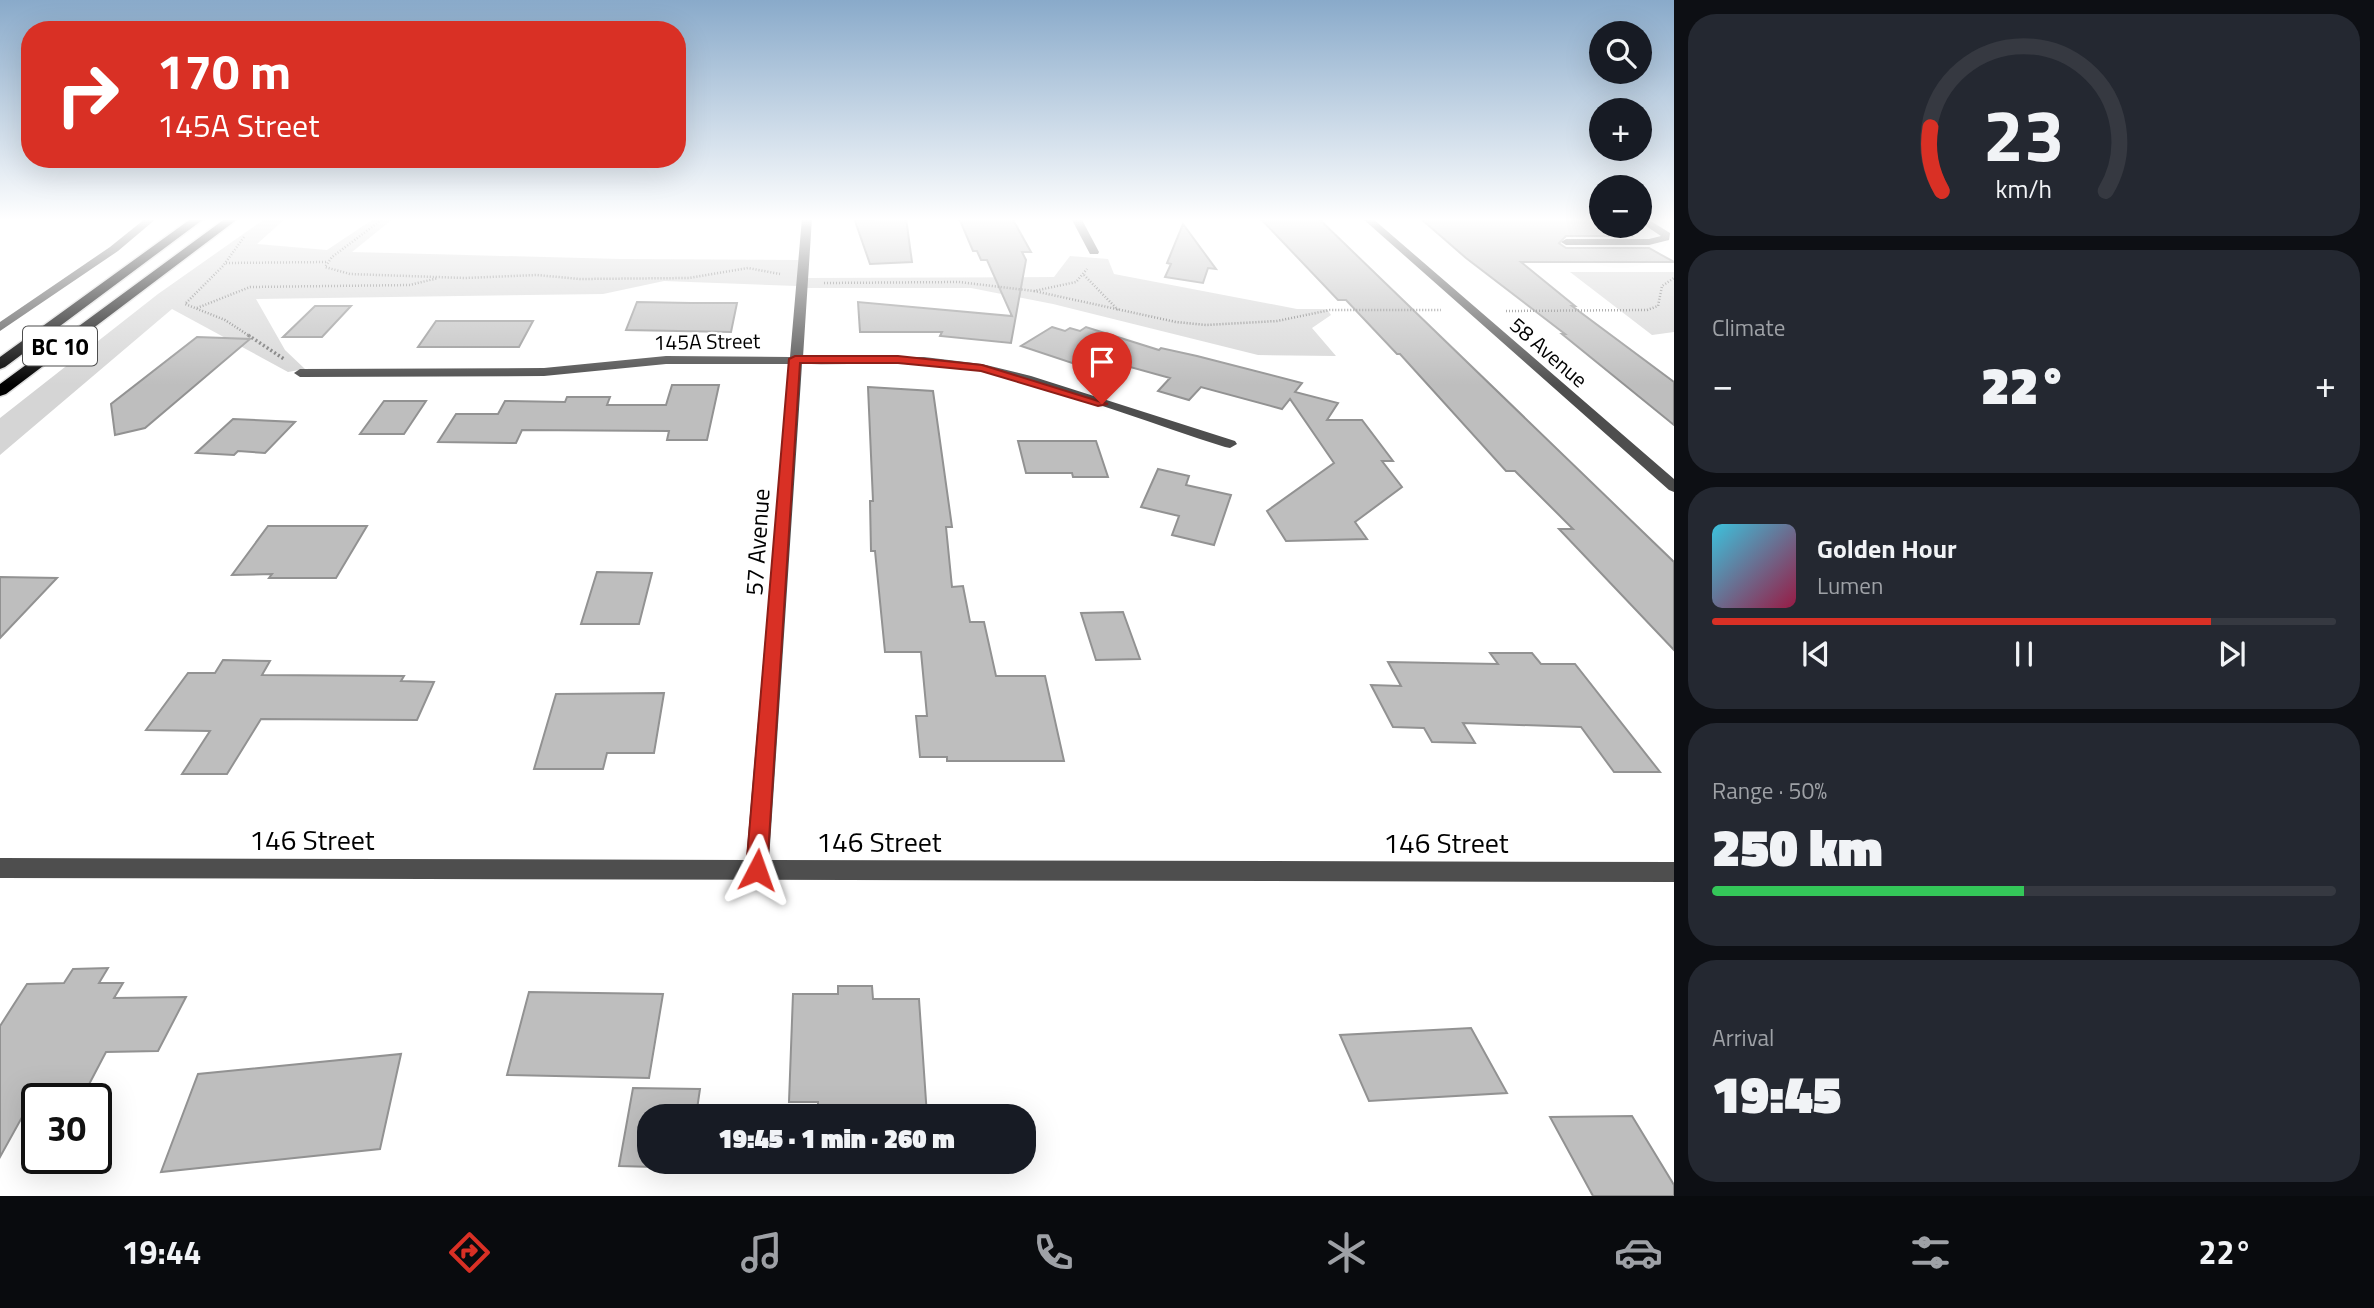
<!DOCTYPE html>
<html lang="en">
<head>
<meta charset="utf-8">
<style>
	body { margin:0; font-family:"Titillium Web",sans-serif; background:#242831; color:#f1f3f6; height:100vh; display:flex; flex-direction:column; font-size:26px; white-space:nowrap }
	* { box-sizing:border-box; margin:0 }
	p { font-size:23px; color:#9ea1a6 }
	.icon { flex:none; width:38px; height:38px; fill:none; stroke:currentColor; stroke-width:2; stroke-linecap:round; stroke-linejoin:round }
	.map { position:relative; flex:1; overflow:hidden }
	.side { display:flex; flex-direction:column; gap:14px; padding:14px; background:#0d0f14; width:700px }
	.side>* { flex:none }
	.banner { position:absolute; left:21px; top:21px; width:665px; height:147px; border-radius:28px; box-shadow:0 7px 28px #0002; background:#d93025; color:#fff; overflow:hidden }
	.tools { position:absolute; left:1589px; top:21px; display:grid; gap:14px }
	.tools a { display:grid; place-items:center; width:63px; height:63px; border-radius:50%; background:#171b24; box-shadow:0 7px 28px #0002; font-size:35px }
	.speed { position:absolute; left:21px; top:1083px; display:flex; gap:14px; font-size:35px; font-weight:700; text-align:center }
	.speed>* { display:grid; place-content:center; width:91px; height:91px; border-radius:50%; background:#171b24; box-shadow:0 7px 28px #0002; line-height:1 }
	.speed .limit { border:4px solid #111; border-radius:10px; background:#fff; color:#111 }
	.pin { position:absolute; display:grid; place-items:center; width:60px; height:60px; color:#fff; margin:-72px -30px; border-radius:50% 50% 50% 0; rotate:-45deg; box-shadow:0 0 7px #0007 }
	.pin .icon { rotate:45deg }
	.me { position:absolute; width:77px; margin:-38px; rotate:4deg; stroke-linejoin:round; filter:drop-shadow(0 0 5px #0008) }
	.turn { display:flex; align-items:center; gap:24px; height:147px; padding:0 21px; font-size:32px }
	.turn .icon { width:91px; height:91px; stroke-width:2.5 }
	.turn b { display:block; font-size:49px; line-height:60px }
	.big { font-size:52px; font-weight:800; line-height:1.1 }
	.side .tile { flex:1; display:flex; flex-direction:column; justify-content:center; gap:10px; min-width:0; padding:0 24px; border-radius:28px; background:#242831 }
	.side .dial { align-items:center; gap:0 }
	.dial svg { height:182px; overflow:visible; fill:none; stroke:#363941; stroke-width:7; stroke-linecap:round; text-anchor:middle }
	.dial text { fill:#f1f3f6; stroke:none }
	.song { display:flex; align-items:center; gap:21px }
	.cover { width:84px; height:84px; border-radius:10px; background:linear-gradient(135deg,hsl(190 70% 55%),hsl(340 70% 35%)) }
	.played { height:7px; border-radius:4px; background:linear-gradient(90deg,#d93025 80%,#363941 80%) }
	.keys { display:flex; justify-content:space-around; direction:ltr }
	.heat { display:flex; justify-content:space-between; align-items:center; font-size:38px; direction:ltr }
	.charge { height:10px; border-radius:5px; background:linear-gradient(90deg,#34c759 50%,#363941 0) }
	.trip { position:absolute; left:637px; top:1104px; width:399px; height:70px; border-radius:28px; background:#171b24; box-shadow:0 7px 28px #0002; font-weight:800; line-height:70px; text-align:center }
	.tab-bar { display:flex; height:112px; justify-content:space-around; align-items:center; background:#090b0e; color:#9ea1a6 }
	.tab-bar .icon { width:49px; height:49px }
	.tab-bar .active { color:#d93025 }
	.tab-bar b { font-size:32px; color:#f1f3f6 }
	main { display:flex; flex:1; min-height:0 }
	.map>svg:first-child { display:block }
	.green { fill:#d5d5d5 }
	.building { fill:#bebebe; stroke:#929292; stroke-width:2 }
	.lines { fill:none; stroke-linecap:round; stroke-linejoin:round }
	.highway-casing { stroke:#dbdbdb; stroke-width:3 }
	.path-far1 { stroke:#707070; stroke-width:2.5; stroke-dasharray:1 2; stroke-linecap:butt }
	.path { stroke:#707070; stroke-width:3.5; stroke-dasharray:2 2.5; stroke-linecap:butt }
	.minor { fill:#4e4e4e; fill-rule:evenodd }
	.highway { fill:#000; fill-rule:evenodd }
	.route { fill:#d93025; stroke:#8d1f18; stroke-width:2 }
	.labels { text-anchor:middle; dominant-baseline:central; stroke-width:5; stroke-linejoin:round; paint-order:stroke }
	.far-street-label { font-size:21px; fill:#000; stroke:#fff }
	.shield { fill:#fff; stroke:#4c4c4c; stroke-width:2 }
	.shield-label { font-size:23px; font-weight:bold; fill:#000 }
	.street-label { font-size:24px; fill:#000; stroke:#fff }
	.near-street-label { font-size:28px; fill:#000; stroke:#fff }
</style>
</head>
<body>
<main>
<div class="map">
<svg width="1674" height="1196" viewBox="0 0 1674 1196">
	<rect width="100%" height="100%" fill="#fff"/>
	<path class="green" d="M266,218H286L257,244L327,250L375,218H394L352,252L620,259L799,260L797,286L664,281L603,294L256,299L285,350L305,369L288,372L172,309L0,455V418L158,294Z
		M1070,256L1108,259L1114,274L1297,309H1327L1331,315L1312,328L1336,356L1258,355L1053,304L971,288H806L808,278L1054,277Z
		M1570,272H1674V332L1652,335Z"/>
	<path class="building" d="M871,218H906L912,262L870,264L855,221L872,220Z
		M959,218H1012L1031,252H1022L1026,260L1011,343L940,336L942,332H860L858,302L1012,316L987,260H981L977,251H973Z
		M1260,218H1318L1674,562V650L1559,529H1573L1515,471H1506L1400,354H1397L1346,300H1338Z
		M1420,218H1600L1601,226H1614L1631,236H1566L1559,243L1566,248H1649L1674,262H1521L1575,306H1572L1674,382V425L1562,334H1565L1466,258Z
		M1183,224L1216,269L1208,268L1203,283L1165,277L1171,264L1167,263Z
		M637,302L691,303H737L731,332L626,330Z
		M315,306H351L322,337H283Z
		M436,321H533L519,347H418Z
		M1052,327L1065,331L1070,328L1080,331L1086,327L1159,350L1161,348L1197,356L1302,383L1295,392L1338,403L1327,420H1362L1393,461H1382L1402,487L1355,522L1367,539L1286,541L1267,511L1334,463L1290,399L1282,409L1201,387L1189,400L1158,391L1170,378L1098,358L1084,367L1021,346Z
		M197,337L250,339L145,428L115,435L111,404Z
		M672,385H719L707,440H667L669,431L522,430L516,443L438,442L456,414H498L505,401L565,402L567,397H610L607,405H666Z
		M868,387L933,391L952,527H946L952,587L963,586L970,622H984L996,676H1045L1064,761H947V757H920L916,716H927L921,652H885L875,551H871L870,501H873Z
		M384,401H426L404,434H360Z
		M233,419L295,422L265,453L238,451L234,455L196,453Z
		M1018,441H1096L1108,477H1073L1072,473H1026Z
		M1158,469L1189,476L1186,485L1231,495L1214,545L1172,535L1179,516L1141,507Z
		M268,526H367L336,578H269L272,574L232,575Z
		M597,572L652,573L639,624H581Z
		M0,577L57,578L0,638Z
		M1123,612L1140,659L1096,660L1081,613Z
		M1490,653H1532L1541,664H1575L1660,772H1614L1581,727L1463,723L1475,743L1432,742L1424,728L1393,727L1371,685L1401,686L1388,662L1498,664Z
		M223,660L270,661L262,675L404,676L401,681L434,682L417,720L261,719L227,774H182L210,731L146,730L188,673H215Z
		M664,693L654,753H607L603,769H534L556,694Z
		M108,968L99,983H123L114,998L186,997L158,1051L106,1052L85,1092H36L0,1157V1026L27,984L64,983L73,969Z
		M838,986H872L873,999H919L927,1116H818V1102H789L793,994H838Z
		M529,992L663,994L649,1078L507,1075Z
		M1471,1028L1507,1093L1369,1101L1340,1035Z
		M401,1054L380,1149L161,1172L198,1074Z
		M633,1088L700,1089L696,1116H649V1162H691V1168L619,1166Z
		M1632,1116L1674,1185V1196H1593L1550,1117Z"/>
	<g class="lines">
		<g class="highway-casing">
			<path id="highway" d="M192,218H205L5,367L0,369V357Z
				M226,218H239L6,394L0,396V384Z"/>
		</g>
		<path class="path-far1" d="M384,218L332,257L325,267L350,274L465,278L537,275L580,279L689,278L748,268L780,274
			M244,237L223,266L185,304L225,320L251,337
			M226,263L327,262
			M1084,275L1118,310
			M824,283L959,282L1034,291L1076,282L1087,269
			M1034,291L1176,322L1206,325L1277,321L1330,310H1441
			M197,308L250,287L410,285L438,278
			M1506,311L1647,310L1658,306L1662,286L1674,278"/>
		<path class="path" d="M248,335L284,359"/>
		<path class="minor" d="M146,218H157L118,251L0,331V322L110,247Z
			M802,218H812L803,357H924L982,364L1031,376L1235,441L1237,444L1230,448L1225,447C1146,422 1066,390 984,372C925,360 862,365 802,364L769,860L1674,862V882L0,878V858L746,860L789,364H666L544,376L300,377L294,373L300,369L544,368L666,356L790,357Z
			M1071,218H1081L1099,252L1098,254H1090Z
			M1362,218H1372L1674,479V492L1669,490Z
			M1640,218H1646L1670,233L1669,240L1649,245H1566L1561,242L1566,239H1649L1661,236L1640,222Z"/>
		<use href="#highway" class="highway"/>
	</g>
	<linearGradient id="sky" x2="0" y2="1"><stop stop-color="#89aaca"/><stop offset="0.57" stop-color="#fff"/><stop offset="1" stop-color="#fff" stop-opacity="0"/></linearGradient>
	<rect width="1674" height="385" fill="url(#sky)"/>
	<path class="route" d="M795,356H898L982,365L1108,404L1098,406L981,371L898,363H800L767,870L764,876L757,879L749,876L746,870L789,359Z"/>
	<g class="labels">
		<g class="far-street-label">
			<text transform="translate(707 341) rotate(-1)">145A Street</text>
			<text transform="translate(1549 352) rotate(41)">58 Avenue</text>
		</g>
		<rect class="shield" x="23" y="326.5" width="74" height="39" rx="5"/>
		<g class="shield-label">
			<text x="60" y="346">BC 10</text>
		</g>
		<g class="street-label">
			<text transform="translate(757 542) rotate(-86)">57 Avenue</text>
		</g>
		<g class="near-street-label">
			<text x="312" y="839">146 Street</text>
			<text x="879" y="841">146 Street</text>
			<text x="1446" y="842">146 Street</text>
		</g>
	</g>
</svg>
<div class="tools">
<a><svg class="icon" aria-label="search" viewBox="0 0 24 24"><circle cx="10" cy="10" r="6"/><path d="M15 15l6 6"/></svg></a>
<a>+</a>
<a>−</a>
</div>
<div class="speed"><div class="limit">30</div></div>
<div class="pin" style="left:1102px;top:404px;background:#d93025"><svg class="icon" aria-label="arrive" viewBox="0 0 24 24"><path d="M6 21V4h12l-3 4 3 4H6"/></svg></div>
<svg class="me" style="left:757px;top:870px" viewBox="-20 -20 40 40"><path d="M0-17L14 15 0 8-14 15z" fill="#d93025" stroke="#fff" stroke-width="4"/></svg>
<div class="trip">19:45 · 1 min · 260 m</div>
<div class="banner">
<div class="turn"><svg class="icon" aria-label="right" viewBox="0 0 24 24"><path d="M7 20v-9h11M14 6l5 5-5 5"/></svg><div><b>170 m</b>145A Street</div></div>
</div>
</div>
<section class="side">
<div class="tile dial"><svg viewBox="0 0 100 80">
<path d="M14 69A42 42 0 1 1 86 69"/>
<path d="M14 69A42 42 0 0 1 9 41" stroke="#d93025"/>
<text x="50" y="56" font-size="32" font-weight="700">23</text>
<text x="50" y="72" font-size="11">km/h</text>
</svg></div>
<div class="tile"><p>Climate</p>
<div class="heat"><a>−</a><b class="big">22°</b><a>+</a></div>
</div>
<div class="tile">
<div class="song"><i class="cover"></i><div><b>Golden Hour</b><p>Lumen</p></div></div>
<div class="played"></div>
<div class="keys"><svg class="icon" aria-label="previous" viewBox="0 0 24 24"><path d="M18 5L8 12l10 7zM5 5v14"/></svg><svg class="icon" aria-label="pause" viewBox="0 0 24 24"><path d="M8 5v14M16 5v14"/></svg><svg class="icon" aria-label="next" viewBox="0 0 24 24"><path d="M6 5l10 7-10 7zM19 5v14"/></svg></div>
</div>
<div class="tile"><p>Range · 50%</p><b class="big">250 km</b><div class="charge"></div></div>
<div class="tile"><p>Arrival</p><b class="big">19:45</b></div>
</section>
</main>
<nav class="tab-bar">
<b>19:44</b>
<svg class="icon active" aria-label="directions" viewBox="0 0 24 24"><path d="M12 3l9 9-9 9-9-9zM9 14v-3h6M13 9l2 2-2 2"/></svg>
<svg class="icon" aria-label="music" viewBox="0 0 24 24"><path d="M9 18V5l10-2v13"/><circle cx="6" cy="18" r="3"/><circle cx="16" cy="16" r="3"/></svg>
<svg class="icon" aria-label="phone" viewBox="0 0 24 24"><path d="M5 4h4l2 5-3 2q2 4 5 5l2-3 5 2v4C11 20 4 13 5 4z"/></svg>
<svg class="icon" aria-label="climate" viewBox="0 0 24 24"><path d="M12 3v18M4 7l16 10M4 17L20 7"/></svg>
<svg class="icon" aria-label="car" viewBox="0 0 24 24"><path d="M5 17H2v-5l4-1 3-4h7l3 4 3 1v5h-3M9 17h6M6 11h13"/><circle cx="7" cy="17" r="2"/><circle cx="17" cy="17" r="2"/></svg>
<svg class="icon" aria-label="filters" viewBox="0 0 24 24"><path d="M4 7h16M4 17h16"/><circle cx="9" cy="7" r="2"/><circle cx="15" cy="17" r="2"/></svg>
<b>22°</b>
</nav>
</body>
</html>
